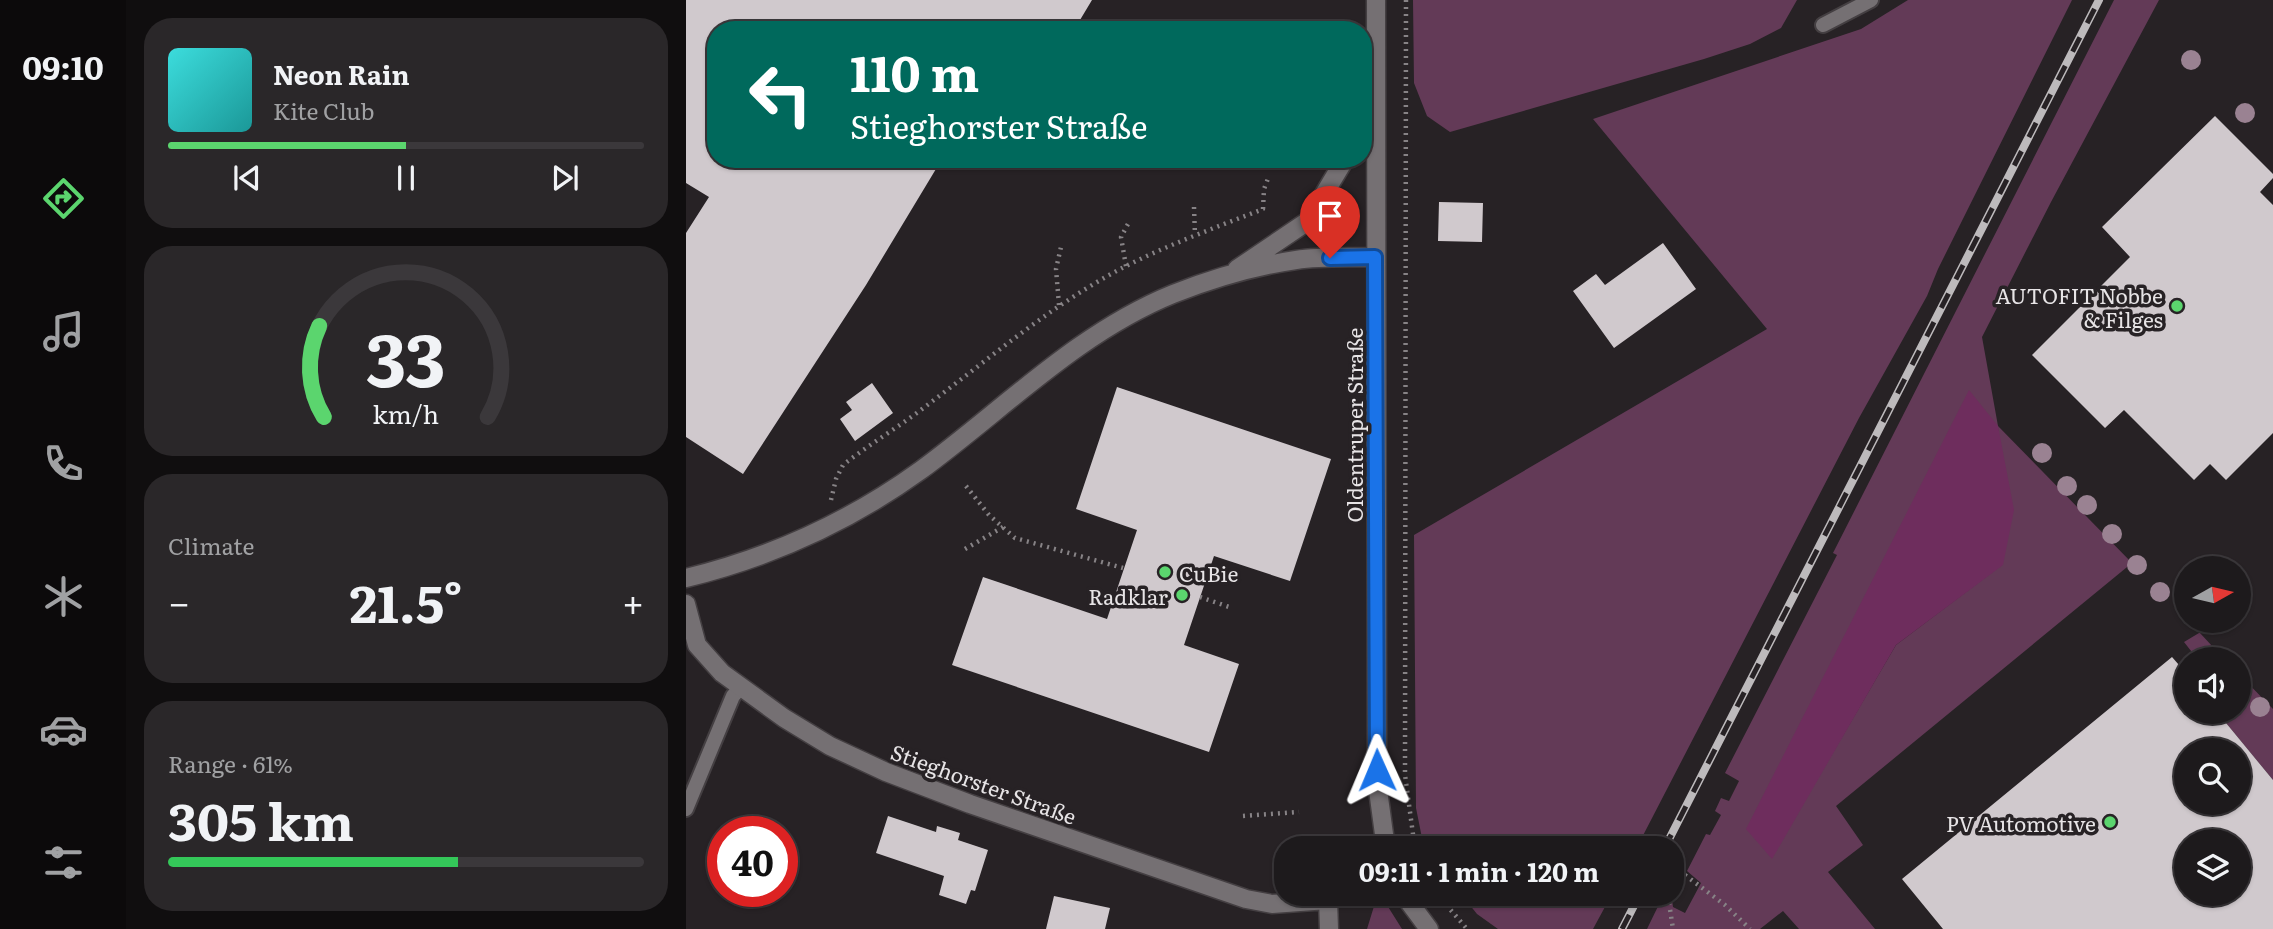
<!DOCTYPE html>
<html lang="en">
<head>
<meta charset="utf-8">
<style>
	body { margin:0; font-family:Literata,serif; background:#2a2729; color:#f1f3f6; height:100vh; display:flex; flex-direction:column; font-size:26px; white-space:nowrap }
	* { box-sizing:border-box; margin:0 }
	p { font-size:23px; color:#a0a1a3 }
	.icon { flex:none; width:38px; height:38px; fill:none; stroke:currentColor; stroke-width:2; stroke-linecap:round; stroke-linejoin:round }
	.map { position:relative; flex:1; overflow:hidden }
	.drawer { display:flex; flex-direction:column; gap:18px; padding:18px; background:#100e0f; width:560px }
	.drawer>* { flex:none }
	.guide { position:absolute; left:21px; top:21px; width:665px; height:147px; border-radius:28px; box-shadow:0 2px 5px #0004,0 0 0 2px #3b383b; background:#00695c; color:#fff; overflow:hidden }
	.needle { width:46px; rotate:82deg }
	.tools { position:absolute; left:1488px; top:556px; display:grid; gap:14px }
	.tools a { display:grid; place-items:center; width:77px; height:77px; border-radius:50%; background:#1d1a1c; box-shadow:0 2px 5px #0004,0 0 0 2px #3b383b; font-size:35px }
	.speed { position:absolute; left:21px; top:816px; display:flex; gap:14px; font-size:35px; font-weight:700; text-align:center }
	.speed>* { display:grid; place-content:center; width:91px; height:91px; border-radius:50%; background:#1d1a1c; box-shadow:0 2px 5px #0004,0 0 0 2px #3b383b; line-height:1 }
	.speed .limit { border:10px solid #d22; background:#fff; color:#111 }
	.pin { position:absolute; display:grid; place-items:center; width:60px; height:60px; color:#fff; margin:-72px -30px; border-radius:50% 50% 50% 0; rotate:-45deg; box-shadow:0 0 7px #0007 }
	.pin .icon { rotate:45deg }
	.me { position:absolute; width:77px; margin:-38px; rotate:359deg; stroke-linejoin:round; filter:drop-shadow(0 0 5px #0008) }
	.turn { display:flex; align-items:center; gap:24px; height:147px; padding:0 28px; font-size:32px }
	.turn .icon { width:91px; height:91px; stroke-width:2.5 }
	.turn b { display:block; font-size:49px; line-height:60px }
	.big { font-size:52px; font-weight:700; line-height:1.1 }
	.drawer .tile { flex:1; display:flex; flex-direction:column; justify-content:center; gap:10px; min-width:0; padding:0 24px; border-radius:28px; background:#2a2729 }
	.drawer .dial { align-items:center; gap:0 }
	.dial svg { height:182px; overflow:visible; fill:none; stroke:#3b383b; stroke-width:7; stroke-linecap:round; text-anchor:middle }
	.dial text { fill:#f1f3f6; stroke:none }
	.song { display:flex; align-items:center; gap:21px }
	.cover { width:84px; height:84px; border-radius:10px; background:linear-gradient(135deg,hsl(180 70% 55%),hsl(180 70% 35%)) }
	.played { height:7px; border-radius:4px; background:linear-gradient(90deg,#5bd56e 50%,#3b383b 50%) }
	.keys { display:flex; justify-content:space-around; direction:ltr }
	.heat { display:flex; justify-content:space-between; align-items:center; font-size:38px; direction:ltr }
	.charge { height:10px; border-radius:5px; background:linear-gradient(90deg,#34c759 61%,#3b383b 0) }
	.trip { position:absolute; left:588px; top:836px; width:410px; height:70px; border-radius:28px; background:#1d1a1c; box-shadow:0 2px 5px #0004,0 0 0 2px #3b383b; font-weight:700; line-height:70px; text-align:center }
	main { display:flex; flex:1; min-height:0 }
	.tabs { display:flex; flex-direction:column; width:126px; justify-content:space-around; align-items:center; background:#0c0a0b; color:#a0a1a3 }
	.tabs .icon { width:49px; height:49px }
	.tabs .on { color:#5bd56e }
	.tabs b { font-size:32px; color:#f1f3f6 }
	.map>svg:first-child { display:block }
	.green { fill:#633a57; fill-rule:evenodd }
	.forest { fill:#6e2d5d }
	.building { fill:#d0c9cd; fill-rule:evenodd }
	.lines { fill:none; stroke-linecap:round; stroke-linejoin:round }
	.lane-casing { stroke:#443f42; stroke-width:18 }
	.street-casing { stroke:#443f42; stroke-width:21 }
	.secondary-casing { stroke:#443f42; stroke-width:21 }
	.path { stroke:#878386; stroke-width:4.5; stroke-dasharray:2 5; stroke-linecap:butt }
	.lane { stroke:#757073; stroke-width:14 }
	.street { stroke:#757073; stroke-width:18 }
	.secondary { stroke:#757073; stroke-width:18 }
	.rail-casing { stroke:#bdbabc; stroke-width:8 }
	.rail { stroke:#272225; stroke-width:5; stroke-dasharray:16; stroke-linecap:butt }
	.tree { fill:#9a8292 }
	.route-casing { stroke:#114b97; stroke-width:18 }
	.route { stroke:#1a73e8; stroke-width:12 }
	.poi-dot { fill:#5bd56e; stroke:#272225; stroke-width:2.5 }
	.labels { text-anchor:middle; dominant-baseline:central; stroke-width:7; stroke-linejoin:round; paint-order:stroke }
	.poi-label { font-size:21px; fill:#e7e4e6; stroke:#272225; text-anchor:end }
	.street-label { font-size:21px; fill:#e7e4e6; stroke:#272225 }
</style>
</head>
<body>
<main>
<nav class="tabs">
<b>09:10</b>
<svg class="icon on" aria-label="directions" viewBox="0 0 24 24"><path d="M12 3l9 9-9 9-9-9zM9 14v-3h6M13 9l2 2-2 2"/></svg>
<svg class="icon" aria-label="music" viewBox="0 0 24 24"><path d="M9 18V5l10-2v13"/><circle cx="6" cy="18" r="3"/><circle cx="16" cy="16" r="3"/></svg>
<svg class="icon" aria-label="phone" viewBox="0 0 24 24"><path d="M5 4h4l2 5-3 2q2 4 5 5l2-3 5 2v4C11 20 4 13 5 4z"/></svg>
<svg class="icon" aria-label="climate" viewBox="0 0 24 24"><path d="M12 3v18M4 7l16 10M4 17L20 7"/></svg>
<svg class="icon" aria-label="car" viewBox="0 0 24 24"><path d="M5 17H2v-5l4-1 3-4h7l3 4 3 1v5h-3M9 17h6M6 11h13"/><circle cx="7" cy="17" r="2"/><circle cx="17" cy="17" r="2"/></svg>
<svg class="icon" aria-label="filters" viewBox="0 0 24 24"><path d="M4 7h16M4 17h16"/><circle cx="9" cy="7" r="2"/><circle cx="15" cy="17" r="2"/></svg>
</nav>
<section class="drawer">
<div class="tile">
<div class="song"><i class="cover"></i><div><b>Neon Rain</b><p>Kite Club</p></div></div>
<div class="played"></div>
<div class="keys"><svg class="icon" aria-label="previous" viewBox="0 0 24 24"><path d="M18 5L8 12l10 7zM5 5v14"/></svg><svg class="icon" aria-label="pause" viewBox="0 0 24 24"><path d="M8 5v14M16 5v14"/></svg><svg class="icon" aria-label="next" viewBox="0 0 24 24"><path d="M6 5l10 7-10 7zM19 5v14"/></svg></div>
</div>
<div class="tile dial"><svg viewBox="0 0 100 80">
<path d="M14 69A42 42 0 1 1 86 69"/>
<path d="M14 69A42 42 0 0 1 12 29" stroke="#5bd56e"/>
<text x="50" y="56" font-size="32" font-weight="700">33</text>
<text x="50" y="72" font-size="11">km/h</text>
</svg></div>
<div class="tile"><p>Climate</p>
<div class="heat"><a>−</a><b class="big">21.5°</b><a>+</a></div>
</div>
<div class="tile"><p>Range · 61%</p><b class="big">305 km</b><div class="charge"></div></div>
</section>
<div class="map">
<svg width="1587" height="929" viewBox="0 0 1587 929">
	<rect width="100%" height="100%" fill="#272225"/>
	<path class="green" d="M727,0H1111L1095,28L1064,44L1018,59L764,132L741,116L728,83Z
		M1222,0H1386L1252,269L1241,296L1173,418L950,849H743L736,838L730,808L728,535L1081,329L907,119L1175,29Z
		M1428,0H1473L1365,202L1296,337L1312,426L1446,563L1150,806L1177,845L1142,872L1189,929H1113L1097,911L1074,929H961L978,894L986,898L987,907L999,913L1015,883L1001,871L1020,834L1024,835L1035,815L1029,811L1035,798L1043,801L1053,781L1039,773L1151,555L1147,553ZM1312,426L1317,564L1210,645L1085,858Z
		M1513,633H1514L1539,660H1505L1509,656L1498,642Z
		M1552,673L1587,709V780L1531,712H1552Z
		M688,894H694L716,929H681L689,903Z
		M775,894H926L907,929H812L791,914Z"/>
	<path class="forest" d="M1283,390L1312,426L1328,510L1317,565L1210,645L1086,859L1060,829Z"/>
	<path class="building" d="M0,0H406L388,30H30V159H256L180,285L57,474L0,437V233L23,197L0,183Z
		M1529,116L1587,174V178L1574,192L1587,205V433L1540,480L1524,464L1508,480L1438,410L1419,428L1346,355L1444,257L1416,227Z
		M753,202L797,203L796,242L752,241Z
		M977,243L1010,289L928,348L887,291L910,274L919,285Z
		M186,383L207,413L169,441L154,419L166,410L160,402Z
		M431,387L645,459L604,581L528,556L498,645L553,664L523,752L266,665L297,577L421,619L451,530L390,509Z
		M1486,657L1500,673V712H1531L1587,780V929H1257L1216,879ZM1500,751H1552V803H1500ZM1500,842H1552V894H1500Z
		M202,816L250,832L251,826L274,833L272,840L302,850L289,891L285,890L280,904L253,895L258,876L190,853Z
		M368,896L424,908L419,929H360Z"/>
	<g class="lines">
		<g class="lane-casing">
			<path id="lane" d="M1137,25L1185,0
				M0,809L47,696L55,687"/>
		</g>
		<g class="street-casing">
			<path id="street" d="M677,109L688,75
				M551,269L622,221L659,159
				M0,578C86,557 163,522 235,470C317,410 391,333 487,294C525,279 569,266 610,260C636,256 663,258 689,257
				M0,604L11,645L36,673L98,718L144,746L200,772L284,804L560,899L586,904L642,900L643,929"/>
		</g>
		<g class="secondary-casing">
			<path id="secondary" d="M690,0L691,751L692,790L700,849
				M717,894L743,929"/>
		</g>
		<path class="path" d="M720,0L719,775L729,849
			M508,207L509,235
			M440,266L435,237L442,224
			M373,305L370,269L375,247
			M280,486L303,515L329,538L437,568
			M145,500L150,479L157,465C185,443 216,425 244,403C308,355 368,303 440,266C484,244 531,227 577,209L578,189L583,176
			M279,549L317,527
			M514,597L546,608
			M557,816L613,812
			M999,875L1039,905L1064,929
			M751,894L781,929
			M982,896L987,929"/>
		<use href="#lane" class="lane"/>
		<use href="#street" class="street"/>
		<use href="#secondary" class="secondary"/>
		<g class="rail-casing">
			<path id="rail" d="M978,849L1413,0
				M936,929L954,894"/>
		</g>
		<use href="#rail" class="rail"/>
	</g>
	<g class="tree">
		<circle cx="1505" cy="60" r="10"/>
		<circle cx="1559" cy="113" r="10"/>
		<circle cx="1356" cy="453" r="10"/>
		<circle cx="1381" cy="486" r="10"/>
		<circle cx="1401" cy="505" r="10"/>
		<circle cx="1426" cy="534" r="10"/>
		<circle cx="1451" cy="565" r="10"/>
		<circle cx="1474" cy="592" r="10"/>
		<circle cx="1574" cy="707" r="10"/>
	</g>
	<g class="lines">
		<g class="route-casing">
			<path id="route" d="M644,258L689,257L691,770"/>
		</g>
		<use href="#route" class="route"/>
	</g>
	<g class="poi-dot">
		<circle cx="1491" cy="306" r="7"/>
		<circle cx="479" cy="572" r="7"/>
		<circle cx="496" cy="595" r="7"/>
		<circle cx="1424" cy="822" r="7"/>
	</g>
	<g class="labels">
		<g class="poi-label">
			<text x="1477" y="294">AUTOFIT Nobbe<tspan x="1477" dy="24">&amp; Filges</tspan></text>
			<text x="493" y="572" text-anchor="start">CuBie</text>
			<text x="482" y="595">Radklar</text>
			<text x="1410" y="822">PV Automotive</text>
		</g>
		<g class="street-label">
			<text transform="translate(667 425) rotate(-90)">Oldentruper Straße</text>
			<text transform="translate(298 783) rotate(20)">Stieghorster Straße</text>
		</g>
	</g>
</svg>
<div class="tools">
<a><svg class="needle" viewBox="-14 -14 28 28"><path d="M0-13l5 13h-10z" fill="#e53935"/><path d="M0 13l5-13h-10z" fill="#a0a1a3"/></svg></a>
<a><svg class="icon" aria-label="sound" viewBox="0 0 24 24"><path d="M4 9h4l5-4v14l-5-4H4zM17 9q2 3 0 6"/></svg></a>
<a><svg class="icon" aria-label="search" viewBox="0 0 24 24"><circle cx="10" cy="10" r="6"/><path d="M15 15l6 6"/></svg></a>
<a><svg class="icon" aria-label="layers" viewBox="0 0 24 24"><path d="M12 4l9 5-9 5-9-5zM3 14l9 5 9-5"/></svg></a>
</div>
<div class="speed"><div class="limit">40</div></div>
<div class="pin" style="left:644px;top:258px;background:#d93025"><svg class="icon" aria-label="arrive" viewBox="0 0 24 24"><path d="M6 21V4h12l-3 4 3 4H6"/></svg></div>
<svg class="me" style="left:691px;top:770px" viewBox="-20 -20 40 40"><path d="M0-17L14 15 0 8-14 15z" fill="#1a73e8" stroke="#fff" stroke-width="4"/></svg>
<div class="trip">09:11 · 1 min · 120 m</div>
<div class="guide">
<div class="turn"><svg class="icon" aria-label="left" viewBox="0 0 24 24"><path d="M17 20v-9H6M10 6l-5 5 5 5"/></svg><div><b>110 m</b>Stieghorster Straße</div></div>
</div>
</div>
</main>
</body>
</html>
